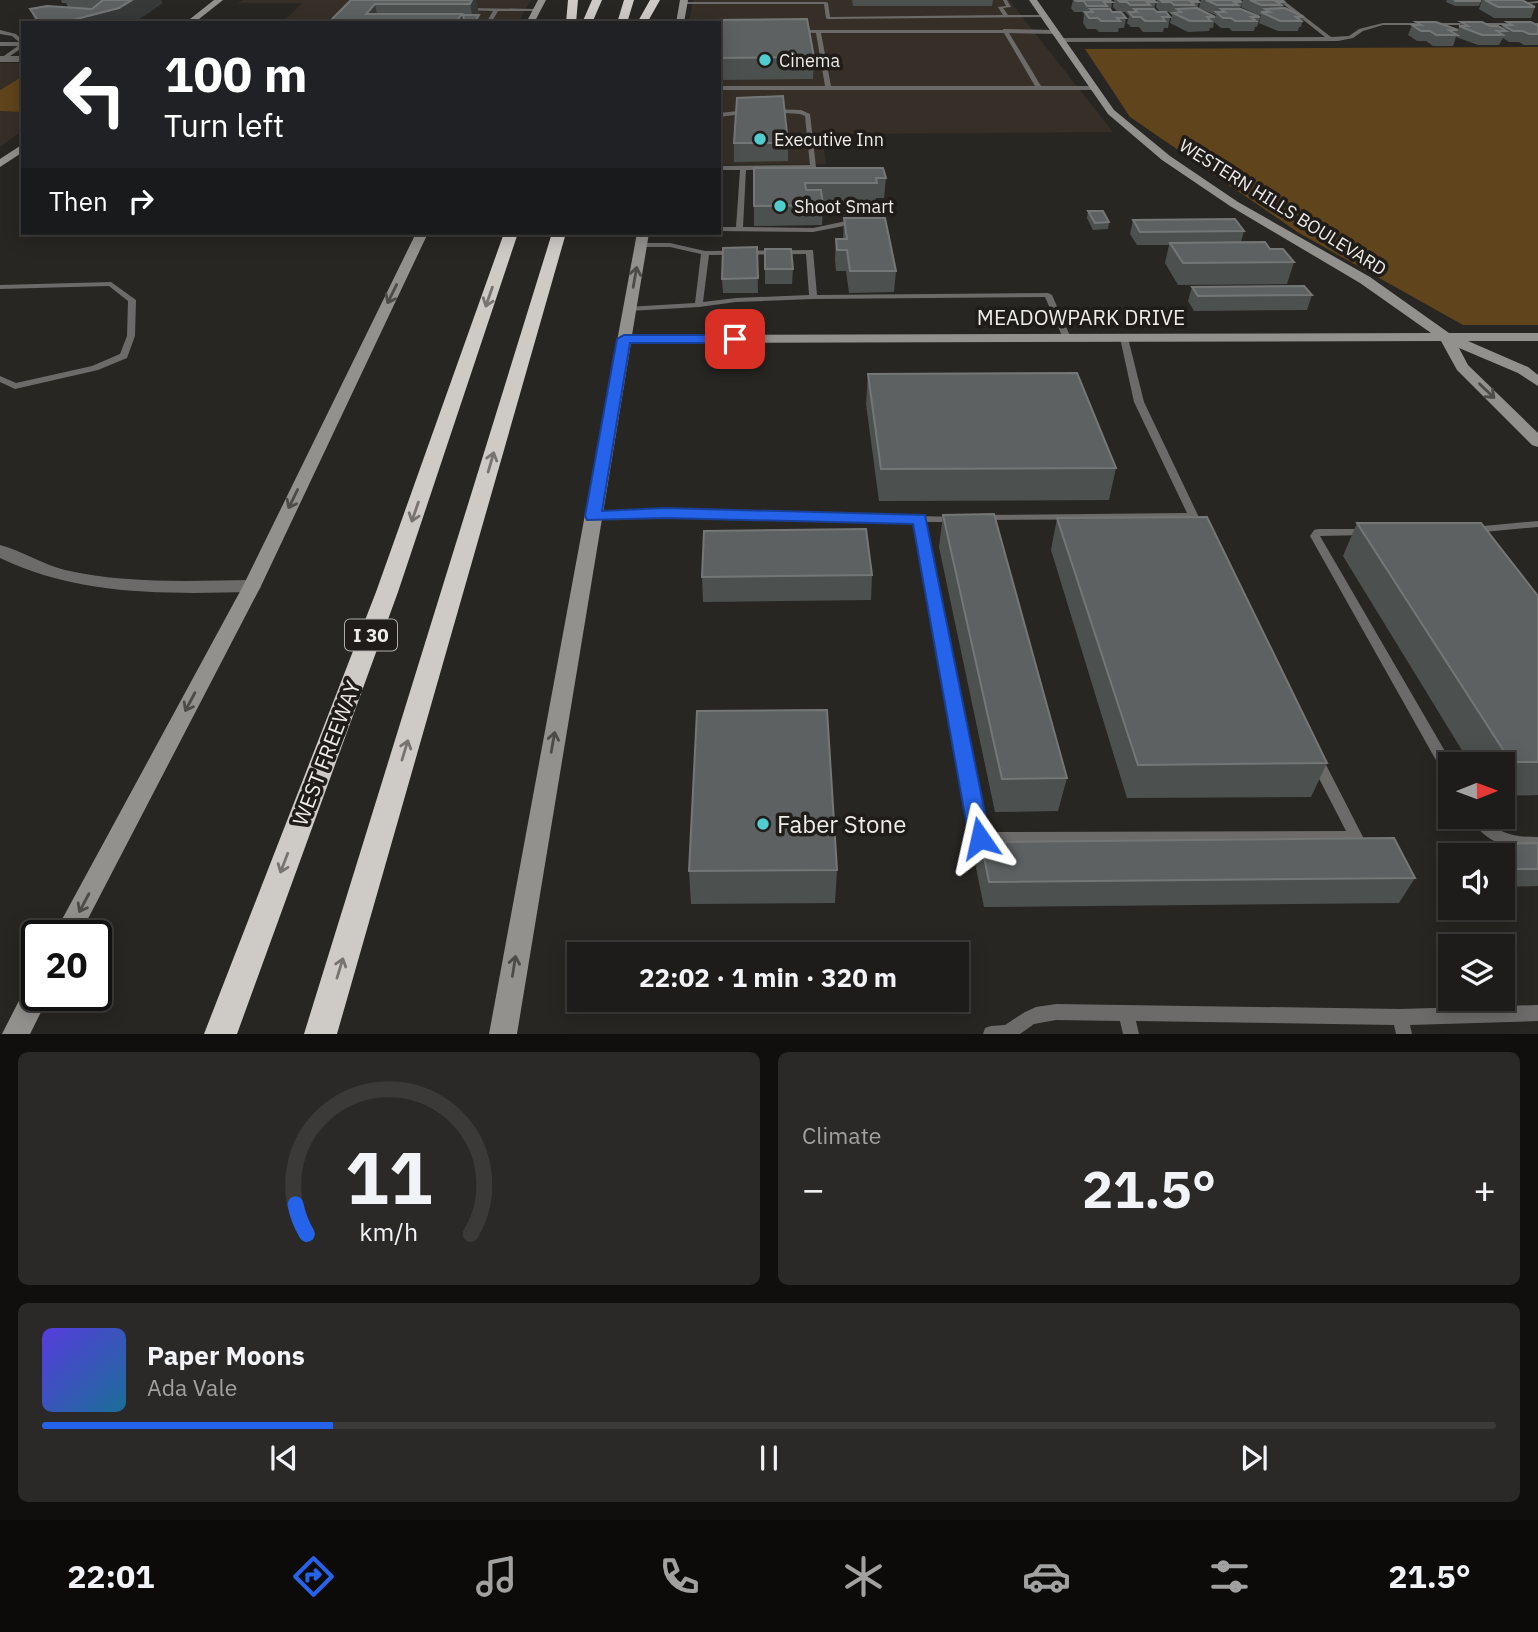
<!DOCTYPE html>
<html lang="en">
<head>
<meta charset="utf-8">
<style>
	body { margin:0; font-family:"IBM Plex Sans",sans-serif; background:#2b2927; color:#f1f3f6; height:100vh; display:flex; flex-direction:column; font-size:26px; white-space:nowrap }
	* { box-sizing:border-box; margin:0 }
	p { font-size:23px; color:#a1a1a2 }
	.icon { flex:none; width:38px; height:38px; fill:none; stroke:currentColor; stroke-width:2; stroke-linecap:round; stroke-linejoin:round }
	.map { position:relative; height:1034px; overflow:hidden }
	.drawer { display:flex; flex-direction:column; gap:18px; padding:18px; background:#100f0e; flex:1 }
	.drawer>* { flex:none }
	.guide { position:absolute; left:21px; top:21px; width:700px; height:214px; border-radius:0px; box-shadow:0 4px 18px #0003,0 0 0 2px #3c3a39; background:#202124; color:#fff; overflow:hidden }
	.needle { width:46px; rotate:89deg }
	.tools { position:absolute; left:1438px; top:752px; display:grid; gap:14px }
	.tools a { display:grid; place-items:center; width:77px; height:77px; border-radius:0px; background:#1e1c1a; box-shadow:0 4px 18px #0003,0 0 0 2px #3c3a39; font-size:35px }
	.speed { position:absolute; left:21px; top:920px; display:flex; gap:14px; font-size:35px; font-weight:700; text-align:center }
	.speed>* { display:grid; place-content:center; width:91px; height:91px; border-radius:50%; background:#1e1c1a; box-shadow:0 4px 18px #0003,0 0 0 2px #3c3a39; line-height:1 }
	.speed .limit { border:4px solid #111; border-radius:10px; background:#fff; color:#111 }
	.pin { position:absolute; display:grid; place-items:center; width:60px; height:60px; color:#fff; margin:-30px; border-radius:14px; box-shadow:0 4px 10px #0006 }
	.me { position:absolute; width:77px; margin:-38px; rotate:349deg; stroke-linejoin:round; filter:drop-shadow(0 0 5px #0008) }
	.turn { display:flex; align-items:center; gap:24px; height:147px; padding:0 28px; font-size:32px }
	.turn .icon { width:91px; height:91px; stroke-width:2.5 }
	.turn b { display:block; font-size:49px; line-height:60px }
	.then { display:flex; align-items:center; height:66px; padding:0 28px; background:#0003; gap:14px; font-size:26px }
	.big { font-size:52px; font-weight:800; line-height:1.1 }
	.drawer .widget { flex:1; display:flex; flex-direction:column; justify-content:center; gap:10px; min-width:0; padding:0 24px; border-radius:10px; background:#2b2927 }
	.drawer .dial { align-items:center; gap:0 }
	.dial svg { height:182px; overflow:visible; fill:none; stroke:#3c3a39; stroke-width:7; stroke-linecap:round; text-anchor:middle }
	.dial text { fill:#f1f3f6; stroke:none }
	.song { display:flex; align-items:center; gap:21px }
	.cover { width:84px; height:84px; border-radius:10px; background:linear-gradient(135deg,hsl(250 70% 55%),hsl(200 70% 35%)) }
	.played { height:7px; border-radius:4px; background:linear-gradient(90deg,#2563eb 20%,#3c3a39 20%) }
	.keys { display:flex; justify-content:space-around; direction:ltr }
	.heat { display:flex; justify-content:space-between; align-items:center; font-size:38px; direction:ltr }
	.drawer .tiles { flex:1; display:grid; gap:18px; grid-template-columns:1fr 1fr }
	.widget:last-child { grid-column:span 2 }
	.trip { position:absolute; left:567px; top:942px; width:402px; height:70px; border-radius:0px; background:#1e1c1a; box-shadow:0 4px 18px #0003,0 0 0 2px #3c3a39; font-weight:800; line-height:70px; text-align:center }
	.menu { display:flex; height:112px; justify-content:space-around; align-items:center; background:#0c0b0a; color:#a1a1a2 }
	.menu .icon { width:49px; height:49px }
	.menu .current { color:#2563eb }
	.menu b { font-size:32px; color:#f1f3f6 }
	.map>svg:first-child { display:block }
	.built { fill:#352f27 }
	.green { fill:#60441b }
	.lines { fill:none; stroke-linecap:round; stroke-linejoin:round }
	.lane { fill:#6c6b69; fill-rule:evenodd }
	.street { fill:#6c6b69; fill-rule:evenodd }
	.secondary { fill:#93918e; fill-rule:evenodd }
	.highway { fill:#cecac6; fill-rule:evenodd }
	.wall { fill:#4c5150 }
	.shaded-wall { fill:#363937 }
	.building { fill:#5d6161; stroke:#747776; stroke-width:2 }
	.oneway { stroke:#4d4b48 }
	.oneway2 { stroke:#767370 }
	.route { fill:#2563eb; stroke:#184099; stroke-width:2 }
	.poi-dot { fill:#52cdcf; stroke:#1f1c19; stroke-width:2.5 }
	.labels { text-anchor:middle; dominant-baseline:central; stroke-width:7; stroke-linejoin:round; paint-order:stroke }
	.far-poi-label { font-size:18px; fill:#edece9; stroke:#1f1c19; text-anchor:start }
	.far-street-label { font-size:18px; fill:#edece9; stroke:#1f1c19 }
	.shield { fill:#1f1c19; stroke:#afaeab; stroke-width:2 }
	.shield-label { font-size:19px; font-weight:bold; fill:#edece9 }
	.street-label { font-size:21px; fill:#edece9; stroke:#1f1c19 }
	.near-poi-label { font-size:24px; fill:#edece9; stroke:#1f1c19; text-anchor:start }
</style>
</head>
<body>
<div class="map">
<svg width="1538" height="1034" viewBox="0 0 1538 1034">
	<rect width="100%" height="100%" fill="#282623"/>
	<path class="built" d="M242,0H531L518,23H282L302,3H238Z
		M693,0H1009L1113,132L822,134L826,164L719,165V23H689Z
		M0,63H23V76L0,90Z
		M0,111L23,112V130L0,147Z"/>
	<path class="green" d="M1538,47V325H1463L1299,233L1130,117L1085,49Z
		M23,76V112L0,111V90Z"/>
	<g class="lines">
		<path class="lane" d="M1003,0H1007L1011,7L1003,8L1008,15H1045L1047,16L1045,17L828,19L826,18L824,4H684L682,3L684,2H826L828,3L830,17L1003,15L998,7L1006,6Z
			M1278,0H1283L1331,37L1349,36L1359,29L1383,23H1538V25H1383L1363,31L1353,38L1338,41L1062,42L1059,40L1062,38L1325,37Z
			M1538,1V3L1522,4L1520,3Z
			M463,8L537,9L539,10L537,11H498L491,23H486L493,11L461,10Z
			M1003,29L1056,30L1059,32L1056,34L1009,33L1041,86H1095L1098,88L1095,90H719V86H825L816,33L794,32L796,30H1003ZM821,33H1004L1035,86H831Z
			M0,30L16,34L23,41V47L3,61L1,58L18,46H0V42H19L12,36L0,34Z
			M771,109L801,110L810,114L816,167L813,169L746,170L743,227L813,228L856,219H859V223L813,232L719,231V227H736L740,170H719V166L810,165L805,116L800,114L769,112L768,111Z
			M748,110L750,111V113L719,117V113Z
			M638,243H670L705,251L813,250L817,295L1048,293L1052,295L1071,338L1067,341L1063,338L1045,297L813,299L736,302L699,307L629,311H626V307L695,303L701,254L670,247H641L637,245ZM806,254L809,295L736,298L703,302L709,255Z
			M111,282L136,300L135,336L127,358L98,370L15,389L0,382V376L16,383L92,366L120,354L127,336L128,301L109,286L0,289V285Z
			M1124,335L1128,338L1144,402L1205,530L1204,532H1196L1190,519L978,520L977,518L978,516L982,515L1187,513L1134,402L1120,338Z
			M665,510L959,517L960,519L955,522H926L986,832L1346,831L1309,759L1311,755L1316,754L1321,755L1363,837L1361,841L1356,843L980,844L975,842L915,522L665,516L593,519L588,516L593,513Z
			M1538,521V527L1473,533L1468,530L1473,527Z
			M1318,529H1366L1371,532L1366,535L1320,536L1453,765H1451V779L1446,778L1310,536L1314,530Z
			M1470,817H1485C1499,835 1516,837 1538,837V849C1510,849 1485,844 1470,817Z
			M1056,1004L1400,1009L1538,1005V1021L1410,1025L1412,1034H1396L1394,1025L1136,1021L1139,1034H1123L1120,1021L1056,1020L1034,1024L1020,1034H983L985,1028L991,1026L1005,1025L1025,1012L1036,1007Z"/>
		<path class="street" d="M0,56H23V62H0Z
			M0,545C22,551 42,564 65,570C126,584 190,581 252,580L259,582L261,586L259,590L252,592C165,594 80,596 0,558Z"/>
		<path class="secondary" d="M214,0H223L194,23H185Z
			M538,0H546L534,23H526Z
			M680,0H688L684,23H676Z
			M1029,0H1037L1114,110L1170,156L1238,202L1370,277L1449,333H1538V341H1468L1528,367L1538,375V386L1518,373L1459,348L1468,365L1538,433V447L1532,445L1457,370L1441,341L631,343L517,1034H489L637,233H649L632,335L1431,333L1360,283L1230,206L1162,160L1108,114Z
			M23,144V152L0,167V159Z
			M416,233H428L261,586L79,936H53L243,586Z
			M37,979V996H49L30,1034H2L28,983Z"/>
		<path class="highway" d="M568,0H578L576,23H566Z
			M592,0H602L592,23H582Z
			M624,0H634L627,23H617Z
			M650,0H660L647,23H637Z
			M504,233H518L398,592L237,1034H204L376,592Z
			M552,233H566L337,1034H304Z"/>
	</g>
	<path class="wall" d="M61,0H161L162,3L144,16L140,17L141,18L134,23H36L30,9L68,7L66,3H62Z
		M351,0H476L480,23H328Z
		M852,0H993L992,6H853Z
		M1073,0H1109L1112,2L1111,10L1112,12H1118L1113,7L1114,0H1153L1156,2L1154,9L1157,12L1170,17L1168,28H1164L1163,32H1143L1139,27H1131L1127,23L1129,16L1125,12H1121L1126,18L1124,28H1119L1118,32H1099L1096,29H1087L1083,23L1084,14L1082,12H1074L1071,8Z
		M1157,0H1197L1199,2L1197,8L1215,17L1216,15L1199,8L1201,0H1238L1242,2L1240,9L1260,17L1257,27H1255L1254,31H1232L1229,28H1221L1214,22L1213,28H1210L1209,31L1188,32L1170,23L1172,15L1169,12H1160L1156,7Z
		M1243,0H1281L1285,2L1283,8L1304,17L1301,27H1299L1298,31H1278L1259,23L1261,15H1258L1241,7Z
		M1447,0H1479L1481,1L1479,6H1455L1446,2Z
		M1482,0H1522L1535,7L1531,18H1494L1479,9Z
		M1416,22L1458,30L1461,22L1501,28L1503,25H1505L1507,22L1538,26V45H1524L1519,42H1509L1503,38L1499,45H1478L1456,37L1453,46H1433L1426,41H1417L1408,35L1412,25H1415Z
		M719,23L814,57L813,79L719,80Z
		M734,143H788V161L734,162Z
		M754,168L886,178L884,198H876V203H823L822,225L754,226Z
		M1088,211L1109,222L1108,229L1093,230L1087,218Z
		M844,218L896,271L894,292L849,293L846,271H836L835,260L836,239H843Z
		M1133,220L1244,231L1241,242L1270,249L1294,262L1287,284L1178,285L1165,263L1169,245H1137L1130,234Z
		M757,247L758,293H723L722,279Z
		M765,249L793,269L792,284H765Z
		M1192,287L1312,295L1307,310L1194,311L1188,301Z
		M868,374L1116,468L1109,500L879,501L866,404Z
		M943,515L1067,778L1058,811L995,812L939,547Z
		M1057,518L1327,763L1311,797L1127,798L1051,550Z
		M1357,523L1538,596V795L1503,796V765H1471L1343,556Z
		M872,575L871,600L703,602L702,577Z
		M981,842L1415,878L1399,903L984,907L976,868Z
		M1538,843V886L1503,887V856H1491L1499,844Z
		M837,870L835,903L691,904L689,871Z"/>
	<path class="shaded-wall" d="M129,0H161L162,3L144,16L140,17L141,18L134,23H61Z
		M472,0H476L479,15L473,20L470,4Z
		M375,4L379,23L366,14Z
		M462,14L464,23H456Z
		M479,15L480,23H476V20Z"/>
	<path class="building" d="M103,0H132L119,8L61,23H40L30,9L47,6L92,9Z
		M351,0H472L470,4H375L366,14H462L456,22L328,23Z
		M1075,0H1109L1112,2H1104L1107,6H1087L1084,1H1076Z
		M1118,0H1153L1156,2H1147L1150,5H1130L1127,2H1120Z
		M1160,0H1197L1199,2H1191L1194,5H1174L1171,2H1162Z
		M1206,0H1238L1242,2H1234L1238,5H1217Z
		M1250,0H1281L1285,2H1277L1281,5H1261Z
		M1454,0H1479L1481,1H1456Z
		M1485,0H1522L1535,7H1498Z
		M1197,8L1215,17H1207L1211,21H1190L1173,13L1181,12L1177,9Z
		M1285,8L1304,17H1296L1301,21H1280L1261,12H1270L1265,9Z
		M1090,9H1110L1112,12H1121L1126,18H1117L1120,21H1101L1098,18H1089L1085,12H1093Z
		M1134,9H1154L1157,12H1166L1170,17H1162L1165,21H1145L1141,17H1133L1129,12H1137Z
		M1221,9H1241L1260,17H1251L1256,21H1235L1231,18H1223L1216,12H1225Z
		M463,15H479L476,20H464Z
		M807,19L814,57L719,58V23H713V20Z
		M1416,22H1436L1458,30H1449L1457,35H1436L1430,31H1421L1412,25H1421Z
		M1461,22H1482L1490,26H1498L1506,31H1497L1503,35H1482L1459,26H1468Z
		M1507,22H1531L1538,26V34H1529L1523,31H1513L1503,25H1512Z
		M783,96L788,143H734L737,98Z
		M754,168H883L886,178H876L877,183H805L806,190H821L823,205L754,206Z
		M1088,211H1103L1109,222L1095,223Z
		M844,218H885L896,271H850L847,250H837L836,239H847Z
		M1235,219L1244,231L1140,232L1133,220Z
		M1265,242L1270,249H1283L1294,262L1183,263L1170,243Z
		M757,247L758,278L722,279L723,248Z
		M765,249H791L793,269H765Z
		M1304,286L1312,295L1198,296L1192,287Z
		M1077,373L1116,468L881,469L868,374Z
		M994,514L1067,778L1002,779L943,515Z
		M1207,517L1327,763L1138,765L1057,518Z
		M1357,523H1481L1538,596V762H1511Z
		M866,529L872,575L702,577L704,531Z
		M827,710L837,870L689,871L697,711Z
		M1394,838L1415,878L989,882L981,842Z
		M1538,843V869H1514L1499,844Z"/>
	<defs><path id="oneway-shaft" d="M-6 0H5M1.5-3L5.5 0L1.5 3" fill="none" stroke-width="1.6" stroke-linecap="round" stroke-linejoin="round" transform="scale(1.75)"/></defs>
	<g class="oneway">
		<use href="#oneway-shaft" transform="translate(635 277) rotate(-80)"/>
		<use href="#oneway-shaft" transform="translate(392 294) rotate(116)"/>
		<use href="#oneway-shaft" transform="translate(1487 391) rotate(44)"/>
		<use href="#oneway-shaft" transform="translate(293 499) rotate(116)"/>
		<use href="#oneway-shaft" transform="translate(190 702) rotate(118)"/>
		<use href="#oneway-shaft" transform="translate(553 742) rotate(-80)"/>
		<use href="#oneway-shaft" transform="translate(84 903) rotate(118)"/>
		<use href="#oneway-shaft" transform="translate(514 966) rotate(-81)"/>
	</g>
	<g class="oneway2">
		<use href="#oneway-shaft" transform="translate(489 297) rotate(109)"/>
		<use href="#oneway-shaft" transform="translate(491 462) rotate(-74)"/>
		<use href="#oneway-shaft" transform="translate(415 512) rotate(109)"/>
		<use href="#oneway-shaft" transform="translate(405 750) rotate(-73)"/>
		<use href="#oneway-shaft" transform="translate(284 863) rotate(111)"/>
		<use href="#oneway-shaft" transform="translate(340 968) rotate(-73)"/>
	</g>
	<path class="route" d="M624,335H735L741,339L735,343H630L602,511L665,508L925,515L990,838L987,845L980,848L972,845L969,838L913,524L665,518L587,520L585,516L617,339Z"/>
	<g class="poi-dot">
		<circle cx="765" cy="60" r="7"/>
		<circle cx="760" cy="139" r="7"/>
		<circle cx="780" cy="206" r="7"/>
		<circle cx="763" cy="824" r="7"/>
	</g>
	<g class="labels">
		<g class="far-poi-label">
			<text x="779" y="60">Cinema</text>
			<text x="774" y="139">Executive Inn</text>
			<text x="794" y="206">Shoot Smart</text>
		</g>
		<g class="far-street-label">
			<text transform="translate(1283 207) rotate(32)">WESTERN HILLS BOULEVARD</text>
		</g>
		<rect class="shield" x="345" y="619.5" width="52" height="31" rx="5"/>
		<g class="shield-label">
			<text x="371" y="635">I 30</text>
		</g>
		<g class="street-label">
			<text x="1081" y="317">MEADOWPARK DRIVE</text>
			<text transform="translate(326 753) rotate(-69)">WEST FREEWAY</text>
		</g>
		<g class="near-poi-label">
			<text x="777" y="824">Faber Stone</text>
		</g>
	</g>
</svg>
<div class="tools">
<a><svg class="needle" viewBox="-14 -14 28 28"><path d="M0-13l5 13h-10z" fill="#e53935"/><path d="M0 13l5-13h-10z" fill="#a1a1a2"/></svg></a>
<a><svg class="icon" aria-label="sound" viewBox="0 0 24 24"><path d="M4 9h4l5-4v14l-5-4H4zM17 9q2 3 0 6"/></svg></a>
<a><svg class="icon" aria-label="layers" viewBox="0 0 24 24"><path d="M12 4l9 5-9 5-9-5zM3 14l9 5 9-5"/></svg></a>
</div>
<div class="speed"><div class="limit">20</div></div>
<div class="pin" style="left:735px;top:339px;background:#d93025"><svg class="icon" aria-label="arrive" viewBox="0 0 24 24"><path d="M6 21V4h12l-3 4 3 4H6"/></svg></div>
<svg class="me" style="left:980px;top:838px" viewBox="-20 -20 40 40"><path d="M0-17L14 15 0 8-14 15z" fill="#2563eb" stroke="#fff" stroke-width="4"/></svg>
<div class="trip">22:02 · 1 min · 320 m</div>
<div class="guide">
<div class="turn"><svg class="icon" aria-label="left" viewBox="0 0 24 24"><path d="M17 20v-9H6M10 6l-5 5 5 5"/></svg><div><b>100 m</b>Turn left</div></div>
<div class="then">Then<svg class="icon" aria-label="right" viewBox="0 0 24 24"><path d="M7 20v-9h11M14 6l5 5-5 5"/></svg></div>
</div>
</div>
<section class="drawer">
<div class="tiles">
<div class="widget dial"><svg viewBox="0 0 100 80">
<path d="M14 69A42 42 0 1 1 86 69"/>
<path d="M14 69A42 42 0 0 1 9 56" stroke="#2563eb"/>
<text x="50" y="56" font-size="32" font-weight="700">11</text>
<text x="50" y="72" font-size="11">km/h</text>
</svg></div>
<div class="widget"><p>Climate</p>
<div class="heat"><a>−</a><b class="big">21.5°</b><a>+</a></div>
</div>
<div class="widget">
<div class="song"><i class="cover"></i><div><b>Paper Moons</b><p>Ada Vale</p></div></div>
<div class="played"></div>
<div class="keys"><svg class="icon" aria-label="previous" viewBox="0 0 24 24"><path d="M18 5L8 12l10 7zM5 5v14"/></svg><svg class="icon" aria-label="pause" viewBox="0 0 24 24"><path d="M8 5v14M16 5v14"/></svg><svg class="icon" aria-label="next" viewBox="0 0 24 24"><path d="M6 5l10 7-10 7zM19 5v14"/></svg></div>
</div>
</div>
</section>
<nav class="menu">
<b>22:01</b>
<svg class="icon current" aria-label="directions" viewBox="0 0 24 24"><path d="M12 3l9 9-9 9-9-9zM9 14v-3h6M13 9l2 2-2 2"/></svg>
<svg class="icon" aria-label="music" viewBox="0 0 24 24"><path d="M9 18V5l10-2v13"/><circle cx="6" cy="18" r="3"/><circle cx="16" cy="16" r="3"/></svg>
<svg class="icon" aria-label="phone" viewBox="0 0 24 24"><path d="M5 4h4l2 5-3 2q2 4 5 5l2-3 5 2v4C11 20 4 13 5 4z"/></svg>
<svg class="icon" aria-label="climate" viewBox="0 0 24 24"><path d="M12 3v18M4 7l16 10M4 17L20 7"/></svg>
<svg class="icon" aria-label="car" viewBox="0 0 24 24"><path d="M5 17H2v-5l4-1 3-4h7l3 4 3 1v5h-3M9 17h6M6 11h13"/><circle cx="7" cy="17" r="2"/><circle cx="17" cy="17" r="2"/></svg>
<svg class="icon" aria-label="filters" viewBox="0 0 24 24"><path d="M4 7h16M4 17h16"/><circle cx="9" cy="7" r="2"/><circle cx="15" cy="17" r="2"/></svg>
<b>21.5°</b>
</nav>
</body>
</html>
